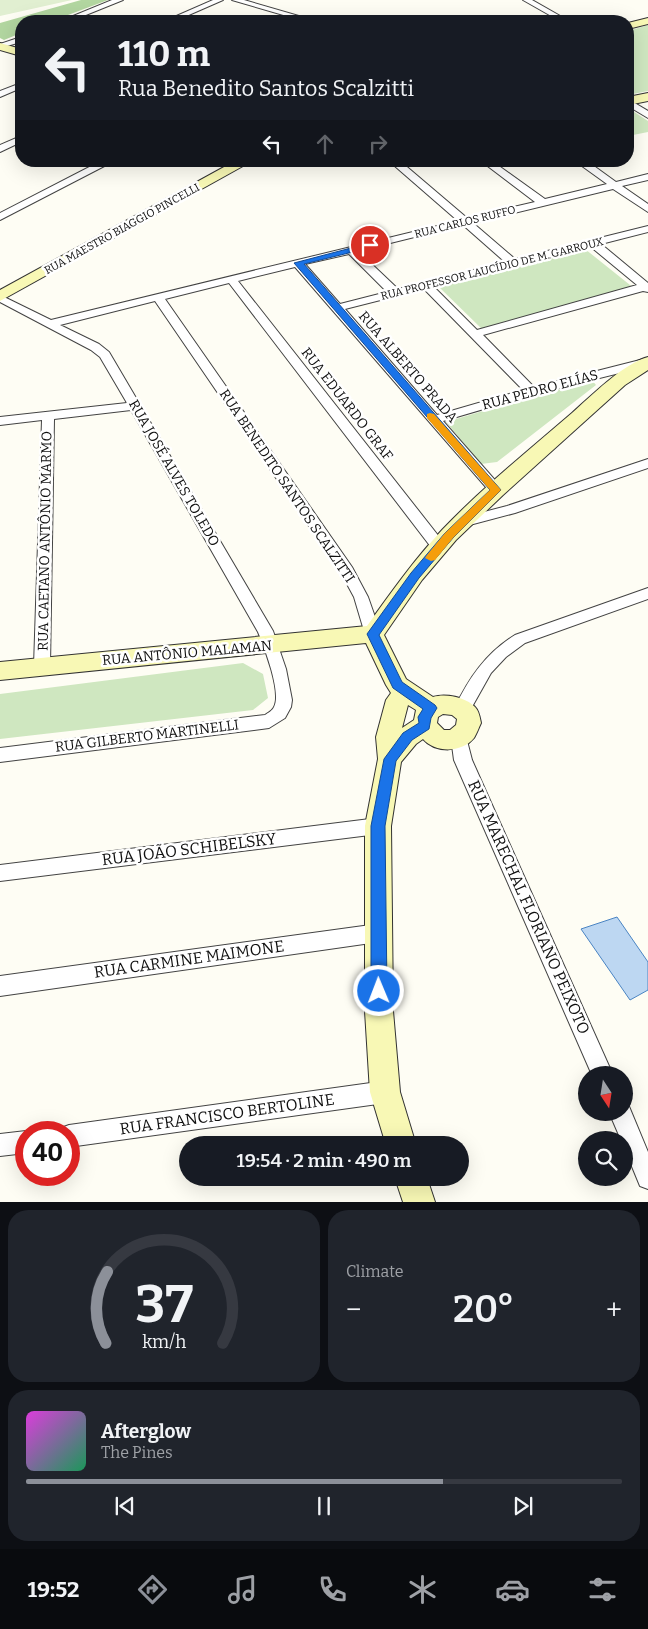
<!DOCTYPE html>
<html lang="en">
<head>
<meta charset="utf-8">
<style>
	body { margin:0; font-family:Bitter,serif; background:#20242c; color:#f1f3f6; height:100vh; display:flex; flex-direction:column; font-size:19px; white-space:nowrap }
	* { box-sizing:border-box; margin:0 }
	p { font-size:16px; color:#9ea1a6 }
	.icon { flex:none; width:28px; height:28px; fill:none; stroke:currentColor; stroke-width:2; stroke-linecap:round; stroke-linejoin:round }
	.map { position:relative; height:1202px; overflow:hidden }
	.side { display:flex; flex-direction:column; gap:8px; padding:8px; background:#0d0f14; flex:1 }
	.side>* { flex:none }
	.guide { position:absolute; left:15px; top:15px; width:619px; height:152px; border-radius:20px; box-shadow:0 5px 20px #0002; background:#171b24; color:#f1f3f6; overflow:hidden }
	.needle { width:32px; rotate:168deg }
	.buttons { position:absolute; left:578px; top:1066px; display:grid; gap:10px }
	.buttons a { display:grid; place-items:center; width:55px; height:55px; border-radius:50%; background:#171b24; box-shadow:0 5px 20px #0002; font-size:25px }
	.speed { position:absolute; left:15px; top:1121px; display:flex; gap:10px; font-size:25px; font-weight:700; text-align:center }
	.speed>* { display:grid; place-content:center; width:65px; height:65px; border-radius:50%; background:#171b24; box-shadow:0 5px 20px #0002; line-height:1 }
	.speed .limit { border:8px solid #d22; background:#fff; color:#111 }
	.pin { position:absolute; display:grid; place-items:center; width:42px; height:42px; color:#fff; margin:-21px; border:2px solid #fff; border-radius:50%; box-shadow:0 1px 5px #0007 }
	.me { position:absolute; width:55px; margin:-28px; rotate:359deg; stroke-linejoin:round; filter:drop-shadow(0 0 4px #0008) }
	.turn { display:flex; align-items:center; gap:18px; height:105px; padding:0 20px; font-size:22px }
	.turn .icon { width:65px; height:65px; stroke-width:2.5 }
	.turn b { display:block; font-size:35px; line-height:42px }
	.lanes { display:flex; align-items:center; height:48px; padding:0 20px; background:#0003; justify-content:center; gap:25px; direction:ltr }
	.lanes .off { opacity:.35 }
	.big { font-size:38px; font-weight:600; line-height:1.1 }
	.side .widget { flex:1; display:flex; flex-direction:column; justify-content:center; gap:8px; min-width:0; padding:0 18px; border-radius:20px; background:#20242c }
	.side .dial { align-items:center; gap:0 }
	.dial svg { height:130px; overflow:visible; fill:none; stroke:#363941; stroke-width:7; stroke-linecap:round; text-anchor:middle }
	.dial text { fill:#f1f3f6; stroke:none }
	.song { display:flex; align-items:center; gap:15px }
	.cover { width:60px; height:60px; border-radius:8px; background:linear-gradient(135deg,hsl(300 70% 55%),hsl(150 70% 35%)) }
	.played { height:5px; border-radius:2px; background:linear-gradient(90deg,#8c9099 70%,#363941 70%) }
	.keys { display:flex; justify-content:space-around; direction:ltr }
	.heat { display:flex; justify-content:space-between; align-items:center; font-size:28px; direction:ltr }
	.side .tiles { flex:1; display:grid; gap:8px; grid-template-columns:1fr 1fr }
	.widget:last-child { grid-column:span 2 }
	.trip { position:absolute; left:179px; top:1136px; width:290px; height:50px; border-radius:25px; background:#171b24; box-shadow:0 5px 20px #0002; font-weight:600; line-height:50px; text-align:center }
	.tabs { display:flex; height:80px; justify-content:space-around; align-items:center; background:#090b0e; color:#9ea1a6 }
	.tabs .icon { width:35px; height:35px }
	.tabs .on { color:#8c9099 }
	.tabs b { font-size:22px; color:#f1f3f6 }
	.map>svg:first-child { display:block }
	.green { fill:#cfe7c0 }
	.forest { fill:#b2d6a0 }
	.pitch { fill:#e1efd1 }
	.water { fill:#bdd7f2; stroke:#4a84c3 }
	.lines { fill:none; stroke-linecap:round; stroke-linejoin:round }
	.street-casing { stroke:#434343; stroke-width:2 }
	.secondary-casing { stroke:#323232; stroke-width:2 }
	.street { fill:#fff; fill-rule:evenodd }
	.secondary { fill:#f8f8b5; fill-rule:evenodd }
	.route { fill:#1a73e8; stroke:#114b97 }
	.slow { fill:#f59e0b }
	.labels { text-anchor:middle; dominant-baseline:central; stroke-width:5; stroke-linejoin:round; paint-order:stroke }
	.far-street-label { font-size:11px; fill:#101010; stroke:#fff }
	.street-label { font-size:14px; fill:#101010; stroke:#fff }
	.near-street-label { font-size:16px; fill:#101010; stroke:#fff }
</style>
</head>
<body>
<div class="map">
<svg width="648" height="1202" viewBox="0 0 648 1202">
	<rect width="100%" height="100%" fill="#fefdf4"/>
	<path class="green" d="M648,25V91L628,95V31Z
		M628,108L648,121V132L628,136Z
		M585,249L635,289L484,331L439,287Z
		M591,379L596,385L497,462L481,464L446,422Z
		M243,663L263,674L268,698L253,710L0,739V694Z"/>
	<path class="forest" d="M81,0H108L52,21H21V33L4,40L0,38V23Z"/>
	<path class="pitch" d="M0,0H72L0,16Z"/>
	<path class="water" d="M617,917L648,962V990L630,1000L581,929Z"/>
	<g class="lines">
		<g class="street-casing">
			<path id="street" d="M112,0H123L71,21H61Z
				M213,0H223L175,21H165Z
				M232,0H244L316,21H304Z
				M523,0H532L569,21H560Z
				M21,37V42L0,48V44Z
				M21,83V88L0,97V91Z
				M628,99L648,111V118L628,106Z
				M21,136V142L0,152V145Z
				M101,161H114L0,220V213Z
				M389,161H400L467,218L535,202L481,161H492L545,199L607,184L575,161H587L616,182L648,174V180L622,186L648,204V212L613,189L473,223L515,259L648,226V232L601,244L648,283V292L643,291L483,335L534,387L648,358V366L535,394L443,421L501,487L503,490L501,493H491L295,267L238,281L444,543L446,547L444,551H434L229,283L165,299L352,567L368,597L381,634L378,638L373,640L368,638L365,634L354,597L341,573L155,301L60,325L99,344L109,352L273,631L286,669L292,700L291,707L285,718L269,728L0,762V748L265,715C268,713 273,710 274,707C282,693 264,646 258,632L131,410L54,419L50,666L48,670L42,672L36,670L34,666L42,420L0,425V417L127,403L100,357L91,350L0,302V295L51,320L458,221ZM463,225L505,262L398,289L358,251ZM591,247L637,285L477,330L434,287ZM349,254L387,292L340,304L305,264ZM424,289L523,390L437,415L345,309Z
				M648,459V468L515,513L462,527L457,525L455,522L457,519L507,506Z
				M648,588V599L525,643L506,657L491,673L468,714L462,716L456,714L454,709C469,678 485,654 515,635Z
				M459,731L465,733L472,760L613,1075H592L454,760L451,738L453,733Z
				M378,818L384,821L387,826L384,831L378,834L0,881V865Z
				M378,924L385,927L388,933L385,939L378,942L0,996V976Z
				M385,1081L392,1085L396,1092L392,1099L385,1103L69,1147V1132H60L61,1128L69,1125Z
				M624,1103L628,1104L648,1152V1189L640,1186L624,1147V1140H621L609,1112H624Z
				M26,1131L29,1132H26V1153L0,1156V1134Z"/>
		</g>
		<g class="secondary-casing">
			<path id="secondary" d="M648,18V24L628,29V23Z
				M0,43L21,49V56L0,50Z
				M648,93V101L628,105V97Z
				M235,161H252L0,301V290Z
				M648,357V370L625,385L503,495L456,540L422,580L384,635L406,679L433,697C445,693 466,697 475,707C479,711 480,718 481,723C479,727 477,733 474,738C462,753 435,753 423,739L416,744L401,762L391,826L393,1011L400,1092L416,1145H386L370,1092L365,1011V826L378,759L376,737L386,700L391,693L386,685L366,643L0,680V662L367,626C390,594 414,560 442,530C482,488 528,451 572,413C591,396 624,363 648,357ZM408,705L416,710L414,720L402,728ZM443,714L452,715L457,719L456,725L450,730H444L437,723L438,717Z
				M395,1178H427L435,1202H403Z"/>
		</g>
		<use href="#street" class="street"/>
		<use href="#secondary" class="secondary"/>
	</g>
	<path class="route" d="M370,243L374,245L373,247L304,264L501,490L453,538L419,578L379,635L402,682L435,705L437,708L431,718L429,729L412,740L396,761L385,826L387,991L384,996L379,999L374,996L371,991V826L384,759L403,733L419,723L418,717L423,709L393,688L367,634L411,573L445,533L490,490L294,263Z"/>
	<path class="slow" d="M430,413L434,414L501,490L453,538L435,560L431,561L425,558L427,555L445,533L490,490L427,418V414Z"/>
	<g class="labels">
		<g class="far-street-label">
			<text transform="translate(465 222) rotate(-14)">RUA CARLOS RUFFO</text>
			<text transform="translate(122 229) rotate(-29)">RUA MAESTRO BIAGGIO PINCELLI</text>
			<text transform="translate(492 269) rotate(-14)">RUA PROFESSOR LAUCÍDIO DE M. GARROUX</text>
		</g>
		<g class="street-label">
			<text transform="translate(408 367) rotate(49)">RUA ALBERTO PRADA</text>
			<text transform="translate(540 390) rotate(-15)">RUA PEDRO ELÍAS</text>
			<text transform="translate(347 404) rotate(52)">RUA EDUARDO GRAF</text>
			<text transform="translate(174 473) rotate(60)">RUA JOSÉ ALVES TOLEDO</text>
			<text transform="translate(287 486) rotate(56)">RUA BENEDITO SANTOS SCALZITTI</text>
			<text transform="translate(45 541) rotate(-89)">RUA CAETANO ANTÔNIO MARMO</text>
			<text transform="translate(187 653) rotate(-5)">RUA ANTÔNIO MALAMAN</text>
			<text transform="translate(147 736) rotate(-7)">RUA GILBERTO MARTINELLI</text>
		</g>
		<g class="near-street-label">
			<text transform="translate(189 849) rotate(-7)">RUA JOÃO SCHIBELSKY</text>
			<text transform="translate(529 907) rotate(66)">RUA MARECHAL FLORIANO PEIXOTO</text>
			<text transform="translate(189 959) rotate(-8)">RUA CARMINE MAIMONE</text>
			<text transform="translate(227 1114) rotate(-8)">RUA FRANCISCO BERTOLINE</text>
		</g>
	</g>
</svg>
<div class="buttons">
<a><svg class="needle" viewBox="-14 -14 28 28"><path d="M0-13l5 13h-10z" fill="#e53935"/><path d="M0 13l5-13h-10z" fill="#9ea1a6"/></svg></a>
<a><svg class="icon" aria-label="search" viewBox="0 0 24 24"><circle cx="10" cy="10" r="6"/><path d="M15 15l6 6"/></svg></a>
</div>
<div class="speed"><div class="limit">40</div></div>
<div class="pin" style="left:370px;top:245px;background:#d93025"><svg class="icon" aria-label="arrive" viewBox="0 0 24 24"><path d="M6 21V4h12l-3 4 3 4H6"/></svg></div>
<svg class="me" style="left:379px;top:991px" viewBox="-20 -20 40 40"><circle r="17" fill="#1a73e8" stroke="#fff" stroke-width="3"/><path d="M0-11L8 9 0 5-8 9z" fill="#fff"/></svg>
<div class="trip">19:54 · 2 min · 490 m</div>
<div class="guide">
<div class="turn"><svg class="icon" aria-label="left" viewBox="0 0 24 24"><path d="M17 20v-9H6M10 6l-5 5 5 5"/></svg><div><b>110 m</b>Rua Benedito Santos Scalzitti</div></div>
<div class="lanes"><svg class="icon" aria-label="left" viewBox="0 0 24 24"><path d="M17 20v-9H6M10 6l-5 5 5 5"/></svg><svg class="icon off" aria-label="ahead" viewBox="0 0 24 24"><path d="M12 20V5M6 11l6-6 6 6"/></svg><svg class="icon off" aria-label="right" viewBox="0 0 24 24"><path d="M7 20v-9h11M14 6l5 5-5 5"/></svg></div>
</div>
</div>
<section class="side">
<div class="tiles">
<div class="widget dial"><svg viewBox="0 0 100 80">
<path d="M14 69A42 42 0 1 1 86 69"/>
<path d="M14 69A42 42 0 0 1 15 25" stroke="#8c9099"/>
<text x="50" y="56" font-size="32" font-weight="700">37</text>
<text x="50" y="72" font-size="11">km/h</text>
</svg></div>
<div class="widget"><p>Climate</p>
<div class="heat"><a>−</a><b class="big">20°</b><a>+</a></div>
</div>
<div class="widget">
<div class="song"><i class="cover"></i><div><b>Afterglow</b><p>The Pines</p></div></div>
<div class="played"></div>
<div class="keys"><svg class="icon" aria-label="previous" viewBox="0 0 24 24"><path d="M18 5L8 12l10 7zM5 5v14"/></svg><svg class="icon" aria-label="pause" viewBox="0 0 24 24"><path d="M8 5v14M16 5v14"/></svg><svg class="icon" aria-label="next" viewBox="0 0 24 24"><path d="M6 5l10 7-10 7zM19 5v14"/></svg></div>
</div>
</div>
</section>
<nav class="tabs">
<b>19:52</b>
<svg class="icon on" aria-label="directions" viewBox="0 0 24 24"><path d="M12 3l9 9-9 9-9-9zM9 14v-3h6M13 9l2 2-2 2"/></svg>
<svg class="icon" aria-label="music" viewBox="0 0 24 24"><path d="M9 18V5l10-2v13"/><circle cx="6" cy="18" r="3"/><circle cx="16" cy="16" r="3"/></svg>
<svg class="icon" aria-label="phone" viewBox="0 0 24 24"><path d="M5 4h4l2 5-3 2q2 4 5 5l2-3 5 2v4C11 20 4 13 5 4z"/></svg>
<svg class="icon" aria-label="climate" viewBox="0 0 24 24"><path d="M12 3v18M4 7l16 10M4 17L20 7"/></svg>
<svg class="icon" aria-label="car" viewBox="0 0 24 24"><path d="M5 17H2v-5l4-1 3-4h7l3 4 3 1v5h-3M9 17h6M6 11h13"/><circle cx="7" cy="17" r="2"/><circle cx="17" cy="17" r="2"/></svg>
<svg class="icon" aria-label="filters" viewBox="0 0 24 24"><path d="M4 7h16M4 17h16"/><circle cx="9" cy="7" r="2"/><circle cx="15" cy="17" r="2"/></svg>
</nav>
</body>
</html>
